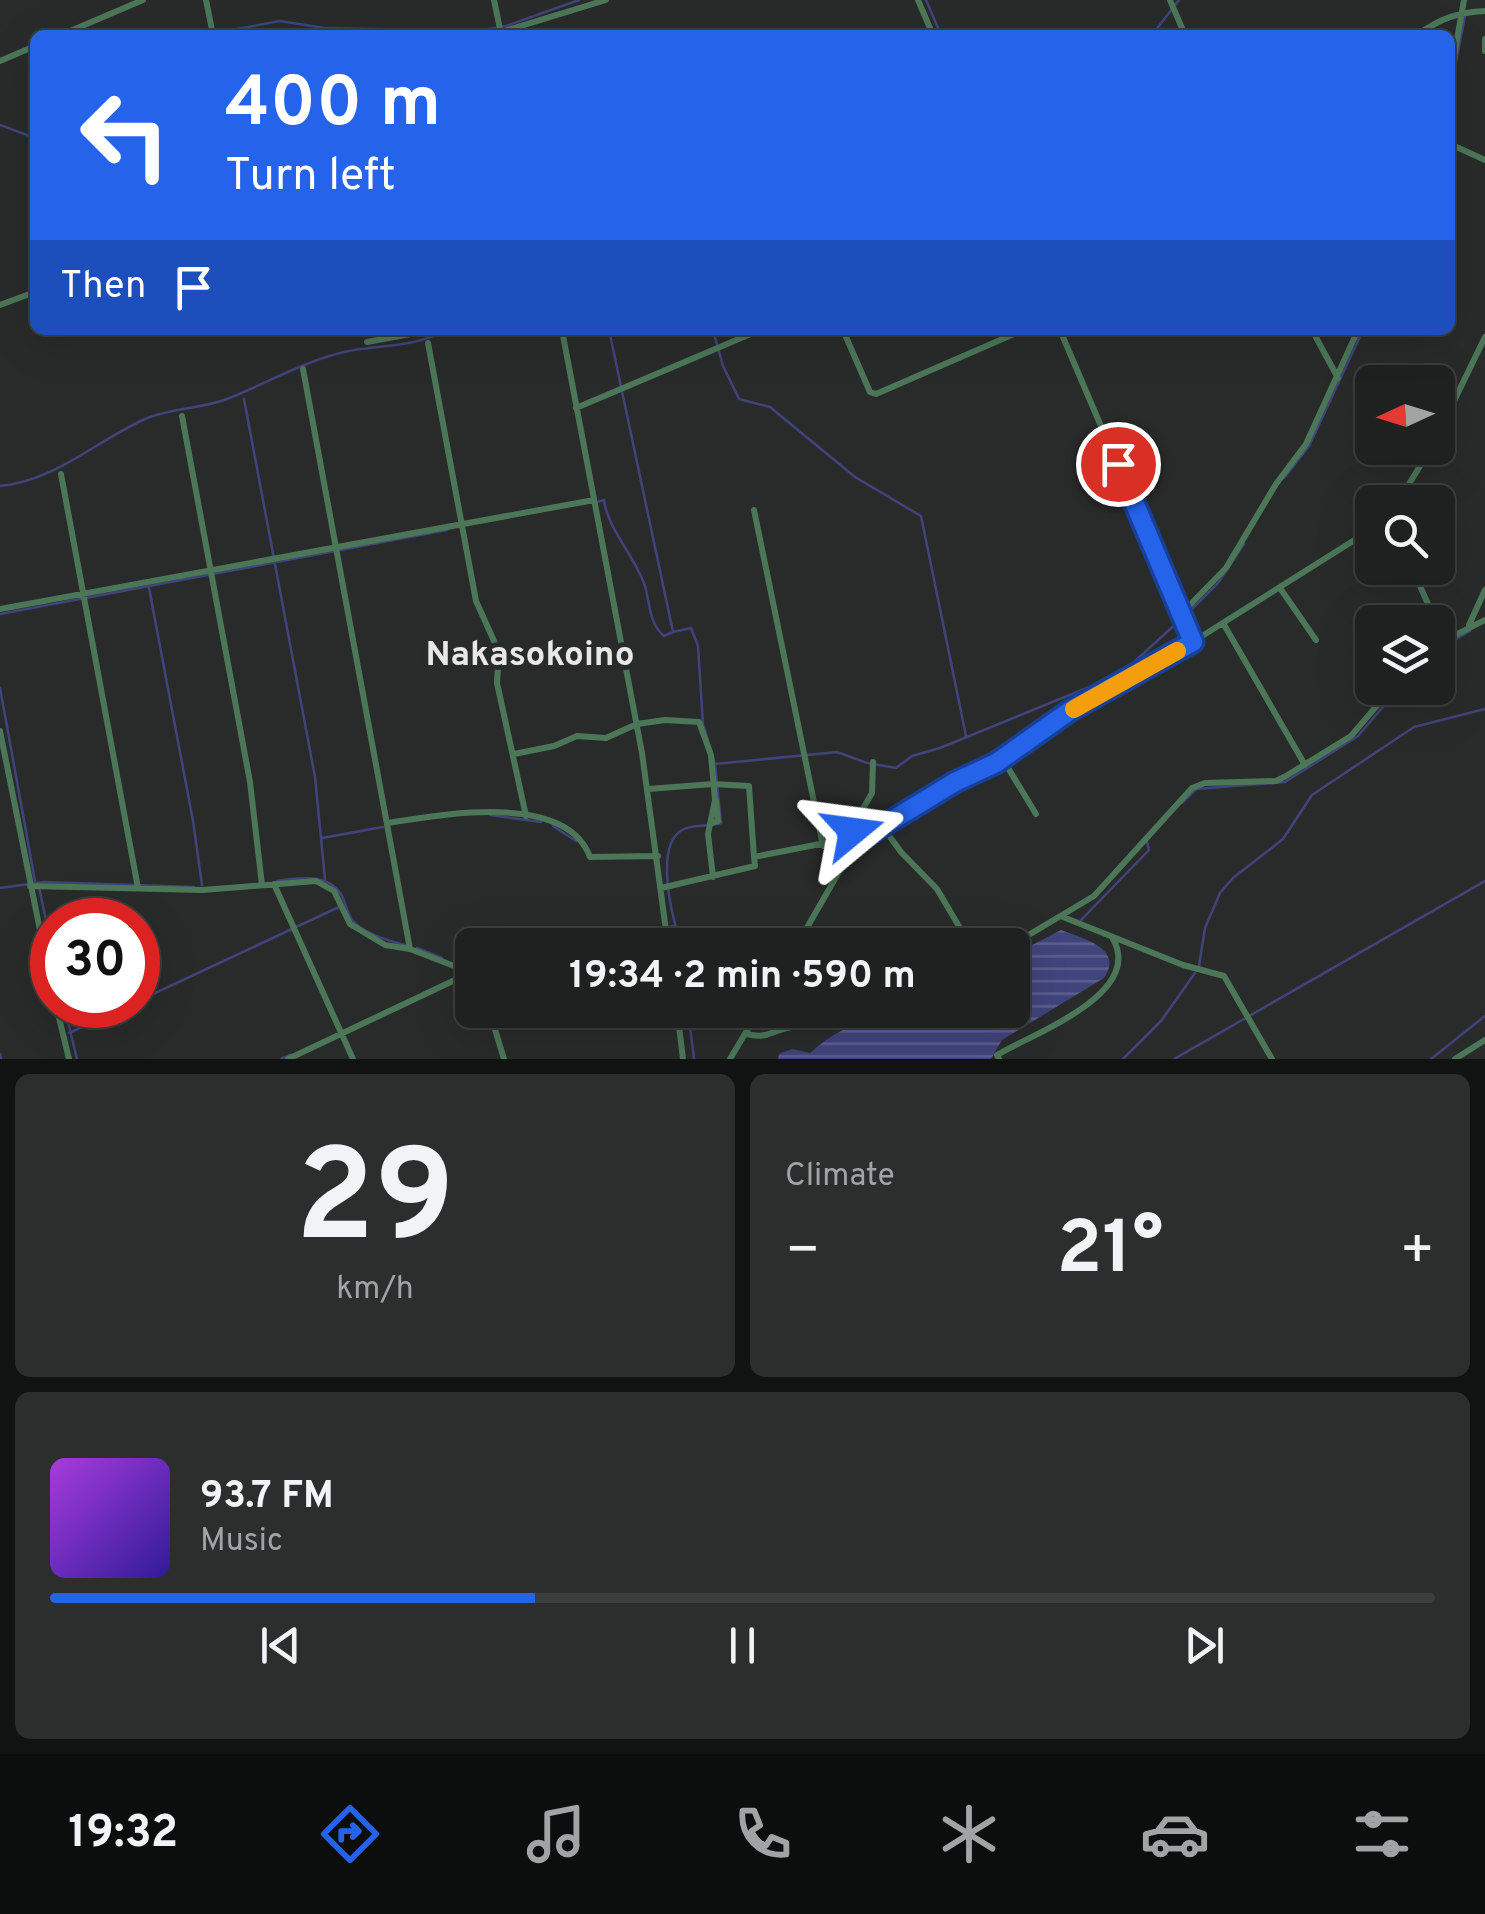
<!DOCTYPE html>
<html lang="en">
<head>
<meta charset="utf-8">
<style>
	body { margin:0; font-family:Overpass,sans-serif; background:#2c2d2d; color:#f1f3f6; height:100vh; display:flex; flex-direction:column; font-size:38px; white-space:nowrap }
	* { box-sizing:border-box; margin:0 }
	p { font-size:32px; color:#a1a3a5 }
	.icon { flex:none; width:55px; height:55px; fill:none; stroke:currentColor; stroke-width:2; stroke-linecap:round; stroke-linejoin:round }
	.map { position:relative; height:1059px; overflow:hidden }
	.panel { display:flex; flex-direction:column; gap:15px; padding:15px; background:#111212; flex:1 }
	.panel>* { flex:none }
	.banner { position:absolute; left:30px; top:30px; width:1425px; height:305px; border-radius:15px; box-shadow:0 10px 40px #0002,0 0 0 2px #3c3e3e; background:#2563eb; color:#fff; overflow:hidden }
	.needle { width:65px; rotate:266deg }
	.fabs { position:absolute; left:1355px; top:365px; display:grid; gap:20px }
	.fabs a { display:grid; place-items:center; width:100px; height:100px; border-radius:15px; background:#1f2020; box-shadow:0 10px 40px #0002,0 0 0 2px #3c3e3e; font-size:50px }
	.speed { position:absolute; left:30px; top:898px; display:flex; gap:20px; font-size:50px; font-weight:700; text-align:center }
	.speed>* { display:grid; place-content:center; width:130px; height:130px; border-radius:50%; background:#1f2020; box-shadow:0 10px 40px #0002,0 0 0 2px #3c3e3e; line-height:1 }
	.speed .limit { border:15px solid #d22; background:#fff; color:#111 }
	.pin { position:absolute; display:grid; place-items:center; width:85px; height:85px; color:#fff; margin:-42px; border:5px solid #fff; border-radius:50%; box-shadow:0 2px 10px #0007 }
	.me { position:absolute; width:110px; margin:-55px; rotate:74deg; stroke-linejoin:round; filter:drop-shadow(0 0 8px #0008) }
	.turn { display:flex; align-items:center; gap:35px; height:210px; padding:0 30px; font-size:45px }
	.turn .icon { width:130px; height:130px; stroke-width:2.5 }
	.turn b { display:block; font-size:70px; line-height:85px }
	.then { display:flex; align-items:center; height:95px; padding:0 30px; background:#0003; gap:20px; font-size:38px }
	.big { font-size:75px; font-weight:700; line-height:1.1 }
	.panel .card { flex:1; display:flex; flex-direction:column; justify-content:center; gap:15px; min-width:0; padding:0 35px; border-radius:15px; background:#2c2d2d }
	.panel .dial { align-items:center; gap:0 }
	.dial b { font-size:130px; line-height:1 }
	.song { display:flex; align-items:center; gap:30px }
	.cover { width:120px; height:120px; border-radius:15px; background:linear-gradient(135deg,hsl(280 70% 55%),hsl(250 70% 35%)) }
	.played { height:10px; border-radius:5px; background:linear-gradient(90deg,#2563eb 35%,#3c3e3e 35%) }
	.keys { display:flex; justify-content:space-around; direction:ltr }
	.heat { display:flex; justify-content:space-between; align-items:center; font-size:55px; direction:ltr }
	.panel .tiles { flex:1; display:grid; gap:15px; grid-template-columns:1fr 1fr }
	.card:last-child { grid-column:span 2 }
	.trip { position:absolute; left:455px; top:928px; width:575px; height:100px; border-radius:15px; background:#1f2020; box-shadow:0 10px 40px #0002,0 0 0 2px #3c3e3e; font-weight:700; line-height:100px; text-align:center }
	.menu { display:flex; height:160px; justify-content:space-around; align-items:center; background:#0c0d0d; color:#a1a3a5 }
	.menu .icon { width:70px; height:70px }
	.menu .selected { color:#2563eb }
	.menu b { font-size:45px; color:#f1f3f6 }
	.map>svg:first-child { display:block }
	.water { fill:url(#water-rules) }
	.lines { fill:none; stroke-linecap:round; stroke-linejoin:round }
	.stream { stroke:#40447c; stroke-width:2.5 }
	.minor { stroke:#4b7758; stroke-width:6 }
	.route-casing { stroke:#184099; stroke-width:25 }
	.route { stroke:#2563eb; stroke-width:18 }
	.slow { stroke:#f59e0b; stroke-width:18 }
	.labels { text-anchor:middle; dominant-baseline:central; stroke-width:10; stroke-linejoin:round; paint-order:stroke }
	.quarter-label { font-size:35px; font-weight:bold; fill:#e7e8e7; stroke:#292b2a }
</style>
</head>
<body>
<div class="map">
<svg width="1485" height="1059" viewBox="0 0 1485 1059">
	<defs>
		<pattern id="water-rules" width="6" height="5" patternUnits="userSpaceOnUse" patternTransform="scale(2.5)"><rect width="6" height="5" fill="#40447c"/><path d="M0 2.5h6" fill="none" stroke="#5c5f8f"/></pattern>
	</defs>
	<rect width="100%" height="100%" fill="#292b2a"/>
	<path class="water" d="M1061,930C1081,938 1125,948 1104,978L1002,1040L991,1059H778L779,1054L792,1049L810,1053C866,1001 942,1010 1012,1010L1013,955Z"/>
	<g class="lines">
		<path class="stream" d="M926,0L941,35
			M215,33L280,21L324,28L425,30L445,35
			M454,35L506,26L579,0
			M1152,35L1179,0
			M1450,92L1465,16
			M0,125L35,138
			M609,330L673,632L691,628L698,646L703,724L715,764L721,823C709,827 693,824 682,830C654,846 672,921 682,945
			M713,330L723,366L739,399L770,407L855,477L921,516L966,736
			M244,399L315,777L325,879
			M1284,478L1309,446L1363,330
			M0,486C55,481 96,441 145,419C171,408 201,409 227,399C268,383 305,360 349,351C380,345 417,347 446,330
			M597,502L604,500C608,530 635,556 645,586C650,604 649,623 664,636L673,632
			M149,588L193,821L202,885
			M0,614L447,530
			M1186,615L1218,583L1244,544
			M1438,650L1470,631
			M0,688L35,881
			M715,764L837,752L867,763L896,768L912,756L940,748L1121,674L1180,620
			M1182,803L1196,789L1285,782L1358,736L1399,688
			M490,815L541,822
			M553,826L576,841
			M322,838L383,827
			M277,881C301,878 330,872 343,898C346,906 348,915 353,921C364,933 389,941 405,945
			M39,887L52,949
			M0,888L44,882L194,887
			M1081,920L1149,850L1147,842
			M602,945L673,926
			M417,948L442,958
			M454,963H472
			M1199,966L1205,928L1220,893L1233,878L1283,839L1312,795L1414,727L1485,709
			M138,1001L339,907
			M64,1005L77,1059
			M688,1010L694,1059
			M69,1033L129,1005
			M0,1054L1,1059
			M281,1059L290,1055
			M1123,1059L1161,1021L1195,973
			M1174,1059L1485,881
			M1431,1059L1485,1016"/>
		<path class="minor" d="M206,0L213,35
			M494,0L501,34
			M918,0L933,35
			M1170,0L1185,35
			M501,32L606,0
			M61,35L143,0
			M1417,35C1440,19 1457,12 1485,11
			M1485,39V51
			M0,61L35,46
			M1450,79L1464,0
			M1450,144L1485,160
			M0,305L35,292
			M562,330L642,753L668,945
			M843,330L870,392L876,394L1023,330
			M1060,330L1193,642
			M1312,330L1338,378
			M367,342L432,330
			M428,343L476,601L499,652L497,683L526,816
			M303,369L410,949
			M576,408L760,330
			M182,416L250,782L262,885
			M1438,434L1485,337
			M61,474L138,888
			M1398,502L1431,448
			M754,510L823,846
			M1412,568L1436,622
			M1280,588L1316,640
			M0,609L594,500
			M1182,613L1226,568L1276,484L1306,444L1358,330
			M1223,623L1305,765
			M1469,625L1485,590
			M1438,626L1444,640
			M1438,644L1485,620
			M0,731L52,990
			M514,754L554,746L577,736L606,738L637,724L665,720L699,722L711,755L715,800L708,834L713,877
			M1002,758L1036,814
			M648,789L713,784L749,786L754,857
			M387,823C440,815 566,791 590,857L658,856
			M711,823L718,821L716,801
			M882,826L901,852L937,889L970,945
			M854,839V824L872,793L873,762
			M274,884L353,1059
			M30,886L203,890L316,881L334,891L350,924L385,945L410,949L462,969L472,968
			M661,888L755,866L754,857L866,835
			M1063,917L1183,965L1224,976L1272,1059
			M616,945L667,936
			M797,945L847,858L868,835L955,782L996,763L1071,710L1172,655L1372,529
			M1012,945L1094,896L1192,788L1205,783L1276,781L1286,776L1351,736L1392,688
			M56,1005L69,1059
			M489,1010L504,1059
			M677,1010L683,1059
			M747,1034C765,1039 770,1032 787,1028C816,1021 839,1021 869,1010
			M288,1059L457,979L462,969
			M730,1059L759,1010
			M999,1059L997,1055C1034,1033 1144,994 1113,939
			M1455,1059L1485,1040"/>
	</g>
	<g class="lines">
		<g class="route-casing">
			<path id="route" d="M853,831L854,838L868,835L955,782L996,763L1071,710L1193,642L1118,464"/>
		</g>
		<use href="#route" class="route"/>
		<path class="slow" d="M1074,709L1177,651"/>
	</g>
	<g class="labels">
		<g class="quarter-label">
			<text x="530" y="656">Nakasokoino</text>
		</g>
	</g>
</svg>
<div class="fabs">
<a><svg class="needle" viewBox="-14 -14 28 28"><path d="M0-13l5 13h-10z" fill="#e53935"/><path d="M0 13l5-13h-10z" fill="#a1a3a5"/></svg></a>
<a><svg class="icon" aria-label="search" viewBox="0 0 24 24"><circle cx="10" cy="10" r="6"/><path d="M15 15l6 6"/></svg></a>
<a><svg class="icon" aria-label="layers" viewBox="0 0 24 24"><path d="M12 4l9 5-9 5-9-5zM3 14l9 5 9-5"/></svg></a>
</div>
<div class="speed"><div class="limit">30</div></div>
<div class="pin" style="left:1118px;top:464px;background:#d93025"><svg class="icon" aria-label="arrive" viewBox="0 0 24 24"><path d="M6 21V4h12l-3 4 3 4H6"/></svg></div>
<svg class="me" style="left:853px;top:831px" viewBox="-20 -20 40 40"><path d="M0-17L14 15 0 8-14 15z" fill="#2563eb" stroke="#fff" stroke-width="4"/></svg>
<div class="trip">19:34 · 2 min · 590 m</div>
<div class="banner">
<div class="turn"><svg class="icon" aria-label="left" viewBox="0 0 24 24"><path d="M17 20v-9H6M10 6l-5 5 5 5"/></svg><div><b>400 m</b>Turn left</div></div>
<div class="then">Then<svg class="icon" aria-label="arrive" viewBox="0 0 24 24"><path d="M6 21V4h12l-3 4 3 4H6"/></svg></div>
</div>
</div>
<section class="panel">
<div class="tiles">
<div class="card dial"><b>29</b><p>km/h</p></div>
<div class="card"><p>Climate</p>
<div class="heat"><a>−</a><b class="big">21°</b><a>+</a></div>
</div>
<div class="card">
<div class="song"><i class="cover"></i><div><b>93.7 FM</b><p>Music</p></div></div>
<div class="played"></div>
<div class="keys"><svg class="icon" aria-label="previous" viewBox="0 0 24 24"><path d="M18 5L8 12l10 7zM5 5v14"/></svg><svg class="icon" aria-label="pause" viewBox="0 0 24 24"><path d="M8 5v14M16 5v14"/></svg><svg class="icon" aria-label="next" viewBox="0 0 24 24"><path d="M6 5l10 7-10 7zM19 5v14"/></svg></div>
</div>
</div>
</section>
<nav class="menu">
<b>19:32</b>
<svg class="icon selected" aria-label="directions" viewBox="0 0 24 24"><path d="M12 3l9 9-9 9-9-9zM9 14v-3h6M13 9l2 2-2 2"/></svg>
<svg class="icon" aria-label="music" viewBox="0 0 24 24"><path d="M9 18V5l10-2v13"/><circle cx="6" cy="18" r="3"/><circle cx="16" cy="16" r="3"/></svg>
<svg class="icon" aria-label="phone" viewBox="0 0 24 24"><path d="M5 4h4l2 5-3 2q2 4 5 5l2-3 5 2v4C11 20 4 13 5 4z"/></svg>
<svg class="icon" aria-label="climate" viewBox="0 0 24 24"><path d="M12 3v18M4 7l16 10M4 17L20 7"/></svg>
<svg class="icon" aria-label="car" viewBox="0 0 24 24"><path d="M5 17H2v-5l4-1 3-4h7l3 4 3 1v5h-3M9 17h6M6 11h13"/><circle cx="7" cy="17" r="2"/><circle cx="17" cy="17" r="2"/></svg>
<svg class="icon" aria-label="filters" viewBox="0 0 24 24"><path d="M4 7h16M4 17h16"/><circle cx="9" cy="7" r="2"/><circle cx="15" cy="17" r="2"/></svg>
</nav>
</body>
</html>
